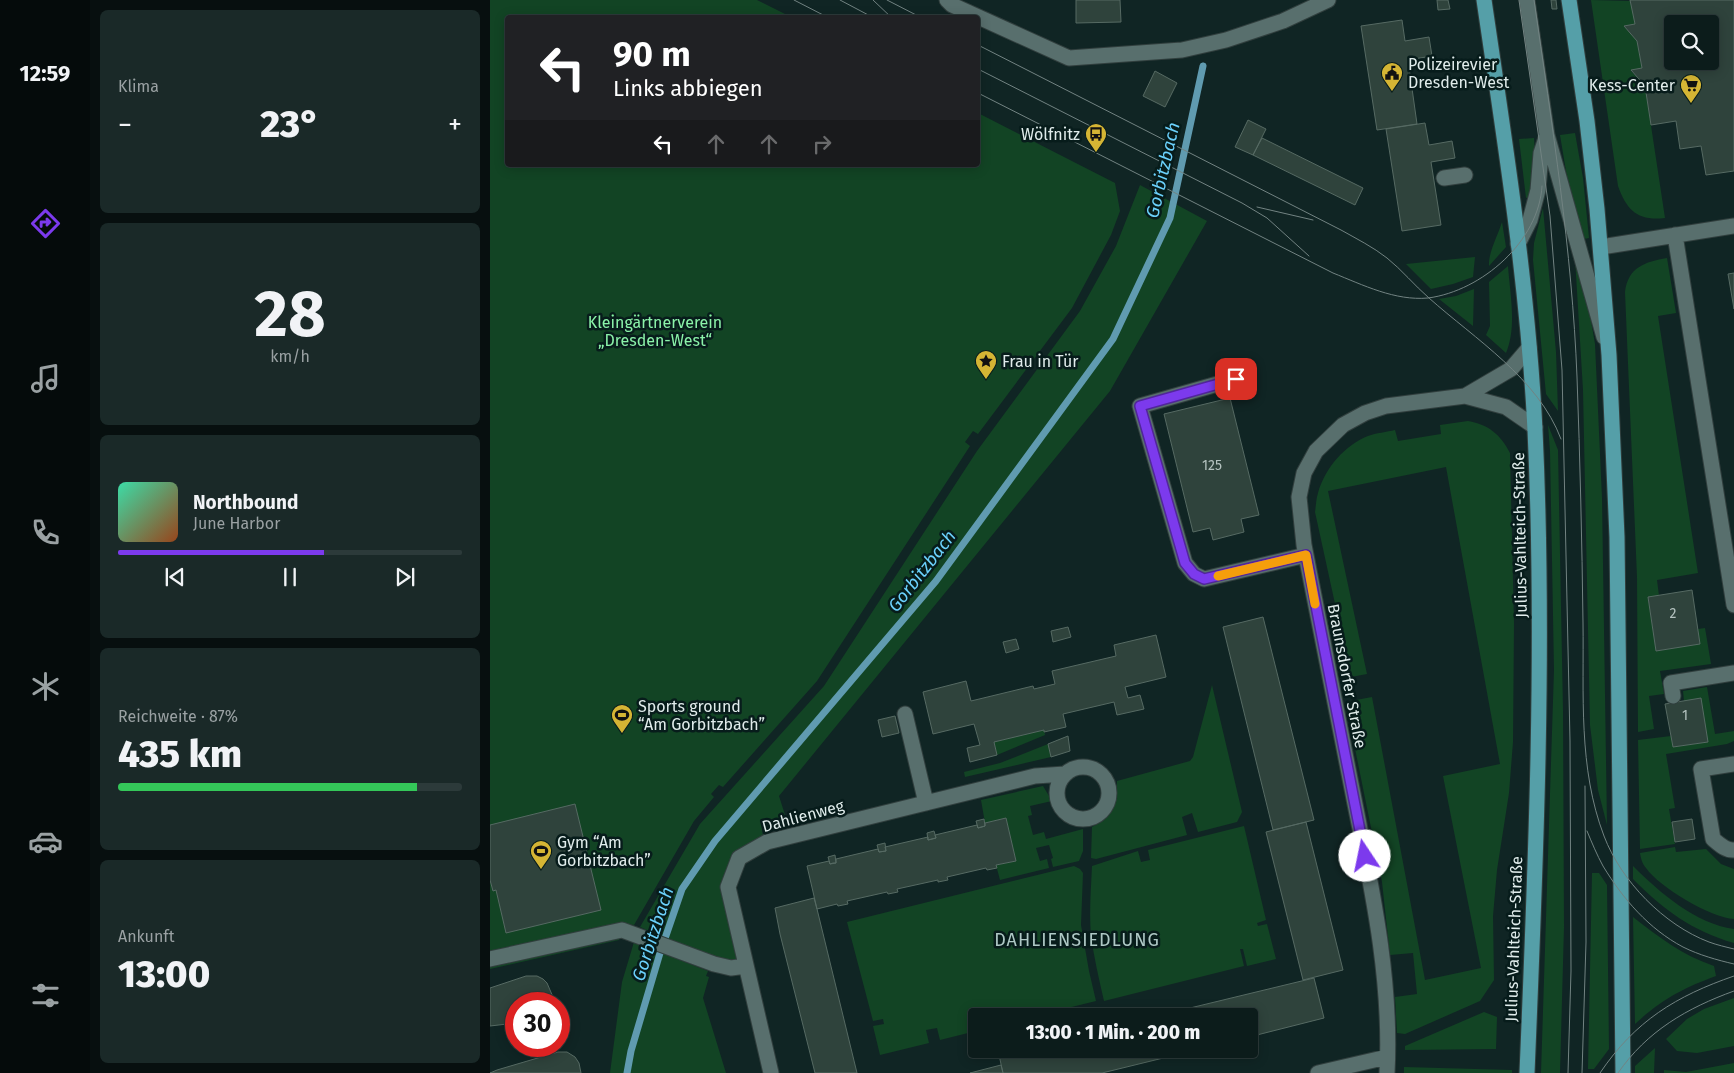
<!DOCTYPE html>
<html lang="de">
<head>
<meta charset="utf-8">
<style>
	body { margin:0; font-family:"Fira Sans",sans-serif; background:#1a2928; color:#f1f3f6; height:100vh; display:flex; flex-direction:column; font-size:19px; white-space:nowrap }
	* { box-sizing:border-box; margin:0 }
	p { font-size:16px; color:#9aa1a3 }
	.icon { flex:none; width:28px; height:28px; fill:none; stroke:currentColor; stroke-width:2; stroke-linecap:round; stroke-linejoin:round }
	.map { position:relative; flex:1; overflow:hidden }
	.drawer { display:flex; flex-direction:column; gap:10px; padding:10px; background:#070f0f; width:400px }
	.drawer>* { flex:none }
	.banner { position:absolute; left:15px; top:15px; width:475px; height:152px; border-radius:5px; box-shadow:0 2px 12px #0003,0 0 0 1px #2c3a3a; background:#202124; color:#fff; overflow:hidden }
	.tools { position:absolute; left:1174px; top:15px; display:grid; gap:10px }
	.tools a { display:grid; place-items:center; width:55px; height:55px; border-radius:5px; background:#0c1c1b; box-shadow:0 2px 12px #0003,0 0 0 1px #2c3a3a; font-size:25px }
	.speed { position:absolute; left:15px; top:992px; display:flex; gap:10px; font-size:25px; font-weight:700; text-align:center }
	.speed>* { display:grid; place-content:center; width:65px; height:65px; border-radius:50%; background:#0c1c1b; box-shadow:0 2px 12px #0003,0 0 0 1px #2c3a3a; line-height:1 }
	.speed .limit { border:8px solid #d22; background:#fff; color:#111 }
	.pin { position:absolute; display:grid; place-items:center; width:42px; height:42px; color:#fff; margin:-21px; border-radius:10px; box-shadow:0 2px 8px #0006 }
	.me { position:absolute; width:55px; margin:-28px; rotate:349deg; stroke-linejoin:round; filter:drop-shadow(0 0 4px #0008) }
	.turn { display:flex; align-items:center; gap:18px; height:105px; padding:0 25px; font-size:22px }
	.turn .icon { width:65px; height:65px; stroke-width:2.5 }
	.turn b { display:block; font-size:35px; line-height:42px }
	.lanes { display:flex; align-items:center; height:48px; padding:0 25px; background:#0003; justify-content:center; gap:25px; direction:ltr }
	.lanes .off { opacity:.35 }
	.big { font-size:38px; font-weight:800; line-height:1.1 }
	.drawer .tile { flex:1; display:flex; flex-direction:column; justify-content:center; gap:8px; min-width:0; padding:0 18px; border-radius:8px; background:#1a2928 }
	.drawer .dial { align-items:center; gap:0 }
	.dial b { font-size:65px; line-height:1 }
	.song { display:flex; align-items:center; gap:15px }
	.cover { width:60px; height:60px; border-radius:8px; background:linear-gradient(135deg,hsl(160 70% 55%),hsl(20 70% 35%)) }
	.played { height:5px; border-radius:2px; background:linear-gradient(90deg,#7c3aed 60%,#2c3a3a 60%) }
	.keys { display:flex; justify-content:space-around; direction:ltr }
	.heat { display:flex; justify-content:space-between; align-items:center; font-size:28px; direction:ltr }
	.charge { height:8px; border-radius:4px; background:linear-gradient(90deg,#34c759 87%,#2c3a3a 0) }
	.trip { position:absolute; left:478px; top:1008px; width:290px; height:50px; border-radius:5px; background:#0c1c1b; box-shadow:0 2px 12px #0003,0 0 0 1px #2c3a3a; font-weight:800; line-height:50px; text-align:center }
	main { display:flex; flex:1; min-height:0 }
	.tab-bar { display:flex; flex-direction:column; width:90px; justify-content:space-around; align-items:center; background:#050b0b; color:#9aa1a3 }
	.tab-bar .icon { width:35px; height:35px }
	.tab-bar .on { color:#7c3aed }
	.tab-bar b { font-size:22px; color:#f1f3f6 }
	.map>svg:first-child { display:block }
	.green { fill:#124424 }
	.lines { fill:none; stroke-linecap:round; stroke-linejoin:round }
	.stream { stroke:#609bb0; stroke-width:7 }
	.building { fill:#2f433c; stroke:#566a63; fill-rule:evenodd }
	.minor-casing { stroke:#313f3e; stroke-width:17 }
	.major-casing { stroke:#313f3e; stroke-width:17 }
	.minor { stroke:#586f6d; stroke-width:15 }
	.major { stroke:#559fa8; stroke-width:15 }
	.tram { stroke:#728382; stroke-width:1 }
	.route-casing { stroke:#51269a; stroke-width:12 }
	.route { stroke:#7c3aed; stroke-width:9 }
	.slow { stroke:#f59e0b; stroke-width:9 }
	.labels { text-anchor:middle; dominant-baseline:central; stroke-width:5; stroke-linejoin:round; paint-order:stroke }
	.number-label { font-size:14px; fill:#b4c2bf }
	.poi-label { font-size:16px; fill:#e0eceb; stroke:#071c1b; text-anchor:start }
	.park-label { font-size:16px; fill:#8bf3a9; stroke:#071c1b }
	.street-label { font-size:16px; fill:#e0eceb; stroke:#071c1b }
	.water-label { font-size:18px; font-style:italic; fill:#6bd1fc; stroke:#071c1b }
	.neighbourhood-label { font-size:18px; letter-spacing:1px; fill:#aec8c5; stroke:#071c1b }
</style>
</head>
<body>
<main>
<nav class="tab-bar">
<b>12:59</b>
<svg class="icon on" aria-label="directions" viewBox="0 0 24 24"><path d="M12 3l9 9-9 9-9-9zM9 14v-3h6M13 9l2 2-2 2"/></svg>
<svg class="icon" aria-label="music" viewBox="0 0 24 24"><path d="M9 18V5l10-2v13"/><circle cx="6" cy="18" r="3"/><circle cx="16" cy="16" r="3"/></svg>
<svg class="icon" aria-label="phone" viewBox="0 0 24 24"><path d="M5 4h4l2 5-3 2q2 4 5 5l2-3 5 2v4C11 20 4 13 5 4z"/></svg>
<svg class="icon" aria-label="climate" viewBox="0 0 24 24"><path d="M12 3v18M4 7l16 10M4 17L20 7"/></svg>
<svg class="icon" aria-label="car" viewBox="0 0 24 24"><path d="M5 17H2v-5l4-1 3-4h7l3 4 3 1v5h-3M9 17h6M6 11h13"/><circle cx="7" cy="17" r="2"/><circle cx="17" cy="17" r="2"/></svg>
<svg class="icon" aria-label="filters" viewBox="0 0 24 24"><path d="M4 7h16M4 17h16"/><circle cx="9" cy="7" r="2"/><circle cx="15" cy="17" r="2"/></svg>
</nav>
<section class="drawer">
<div class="tile"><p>Klima</p>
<div class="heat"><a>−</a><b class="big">23°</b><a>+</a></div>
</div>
<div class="tile dial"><b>28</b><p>km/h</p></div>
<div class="tile">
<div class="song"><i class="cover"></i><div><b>Northbound</b><p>June Harbor</p></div></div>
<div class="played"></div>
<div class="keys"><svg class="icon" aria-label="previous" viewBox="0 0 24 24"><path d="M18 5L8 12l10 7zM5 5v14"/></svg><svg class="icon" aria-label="pause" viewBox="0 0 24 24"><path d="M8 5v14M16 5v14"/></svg><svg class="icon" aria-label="next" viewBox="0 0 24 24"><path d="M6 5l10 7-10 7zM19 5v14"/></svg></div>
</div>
<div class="tile"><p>Reichweite · 87%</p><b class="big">435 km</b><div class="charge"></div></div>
<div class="tile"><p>Ankunft</p><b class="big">13:00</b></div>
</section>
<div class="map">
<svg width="1244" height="1073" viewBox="0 0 1244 1073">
	<rect width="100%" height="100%" fill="#102524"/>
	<path class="green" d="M0,0H267L301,17L18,18V165H488V113L625,183L630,211L621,235L582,308L488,434L483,431L475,442L480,446L327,681L233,787L229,785L221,794L224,797L204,821L144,925L134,924L129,940L0,969Z
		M1101,0L1141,1L1145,24L1134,26L1147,41L1152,68L1141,71L1155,86L1175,218C1148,221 1137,211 1128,186Z
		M1085,133L1093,178L1099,238L1094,239L1077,177L1070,135Z
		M1044,138L1045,155L1040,197L1036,198L1029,139Z
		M650,185L717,221L620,391L289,796L296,818L301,822L272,830L273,836L244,853L249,961L236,963L191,945L185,958L218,971L216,976L219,977L213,998L236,1073H120L132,982L144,942L155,946L161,932L150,927L210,824L334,686L487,451L590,311L626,246Z
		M1053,208L1066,352L1068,411L1056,394L1043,260L1044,243Z
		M1012,222L1016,247L999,266C998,253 1008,235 1012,222Z
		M985,257L983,277L963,284L941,289L916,264Z
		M1085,258L1099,309L1105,344L1112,498L1117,825L1108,790L1100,725L1093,390Z
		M1177,258L1186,313L1168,316L1208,573L1167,580L1169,596L1158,598L1166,651L1210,644L1208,629L1215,628L1221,664L1170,671L1174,694L1159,696L1164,729L1148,732L1147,577L1135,292C1138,267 1155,262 1177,258Z
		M1018,266C1020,294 1027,327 1016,353L996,335L1000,326L999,282Z
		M984,289L983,326L949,299L966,296Z
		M978,421C999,425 1010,434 1020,453L1024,623L1023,742L1019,793L1007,870L1003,916L1004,980L990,1001L915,1034L907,1033L905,997L927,994L923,953L900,955L892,882L857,709L866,700L882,697L935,980L991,968L953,776L1010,764L956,467L838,491L877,674L861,677L825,512C826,506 826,499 828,493C835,468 855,445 878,436C886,433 897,432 905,430L908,441L951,434L950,425Z
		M1058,425L1068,450L1073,710L1074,927L1070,1073H1051L1064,670L1060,451Z
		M722,685L752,812L747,822L708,832L702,813L692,817L697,835L606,859L601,858L602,827C624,817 627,803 627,781L700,761L703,757Z
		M1217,687L1225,734L1244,731V741L1237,744L1176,754L1185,808L1179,809L1185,844L1150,849L1148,740L1181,736L1183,747L1218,742L1194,701L1193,691Z
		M554,730L555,735L507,755L504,742Z
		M558,744L561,757L475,777L474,772L510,763Z
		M553,786L562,801L540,806L542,815L538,816L543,835L554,832L556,839L593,829V851L589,861L563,867L561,859L563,858L559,845L546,848L550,861L557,859L559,868L510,880L506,865L526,861L516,818L495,823L491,800Z
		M754,826L776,920L767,923L768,926L777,924L786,959L757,966L753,949H750L754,966L614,1001C609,979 604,958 601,936C599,913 601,889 602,866L648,851L651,862L660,860L658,850Z
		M1185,847L1186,852L1216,849L1231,864L1244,869V919C1221,918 1169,887 1156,868C1152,863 1151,859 1150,853Z
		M584,866L590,869L593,873L591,925L599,971L606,1001L545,1016H486V1031L450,1040L447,1028L436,1030L439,1043L390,1055L383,1026L394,1024L393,1019L383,1021L357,922Z
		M1143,866C1169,892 1206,924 1244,929V943C1202,931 1174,910 1143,879Z
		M1102,873H1109L1117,885L1119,1049L1104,1069H1098Z
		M1143,917C1170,938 1192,955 1224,966L1226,976C1193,988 1171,1000 1145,1024Z
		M1244,998V1046L1207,1053L1187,1051L1176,1039L1197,1019L1214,1009Z
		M994,1012L1007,1017L1006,1049L915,1050V1046Z
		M1165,1048L1164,1073H1145V1066Z
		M1244,1063V1073H1174V1070L1196,1072Z
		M914,1067L1022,1070V1073H914Z"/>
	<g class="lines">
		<path class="stream" d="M137,1073L141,1051L170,953L192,889L225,841L446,581L623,339L680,218L713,66"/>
	</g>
	<path class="building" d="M586,0H630L631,22L586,23Z
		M947,0H958L960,9L948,10Z
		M1061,0H1066L1067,9H1062Z
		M1140,0H1244V171L1216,175L1211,146L1190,149L1186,121L1161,125L1155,86L1141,70L1152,68L1147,41L1134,26L1145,24ZM1182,24H1220V61H1182Z
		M912,20L915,41L939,37L942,56L918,60L927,124L887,130L871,26Z
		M665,71L687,83L675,107L653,96Z
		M758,120L776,129L763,155L745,147Z
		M935,123L939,145L962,141L965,158L941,162L951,225L912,231L896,129Z
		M772,138L873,188L865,205L763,155Z
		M1244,273V309L1238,274Z
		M740,398L769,515L751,519L754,532L723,540L720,528L703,532L674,414Z
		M1202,590L1210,644L1166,651L1158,597Z
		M773,617L824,820L783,830L733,627Z
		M578,627L581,637L563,642L561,631Z
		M666,635L676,677L635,687L638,698L650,695L654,709L627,715L624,702L573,714L576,727L554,732V730L504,742L507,755L480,762L477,748L490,745L484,724L443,734L433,692L476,681L481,701L543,686L544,689L565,684L562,671L626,656L624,645Z
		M526,639L529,649L516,653L513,642Z
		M1211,698L1218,742L1183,747L1175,704Z
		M405,716L409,733L392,737L388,720Z
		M578,736L580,751L561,757L558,744Z
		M85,804L111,910L16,933L6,890L3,891L0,880V825Z
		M516,818L526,861L506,865L507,868L497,870L496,868L457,877L458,880L448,882V880L407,889L408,892L398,894L397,892L357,901L358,904L348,906L347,904L327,909L317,866L339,861L340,864L343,863H346V859L388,849L389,852L396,851L395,847L438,837V840L446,838L445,835L487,825L488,828L495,826V823Z
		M494,819L495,826L488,828L486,821Z
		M1202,819L1205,839L1185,842L1182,822Z
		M816,822L853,970L813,980L776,832Z
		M444,831L446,838L438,840L437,833Z
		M395,843L396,851L389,852L387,845Z
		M345,855L346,863L340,864L338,857Z
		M324,898L327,909L367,1073H325L290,934L285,908Z
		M36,976H47L53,979L57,983L63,997L64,1004H26V1023L0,1026V988Z
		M824,978L834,1018L759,1037V1016H667Z
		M536,1049H710L612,1073H513L509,1055Z
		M68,1052H77L85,1057L89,1063L91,1073H0L7,1070Z
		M511,1065L513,1073H480Z"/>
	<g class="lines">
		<g class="minor-casing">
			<path id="minor" d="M457,0L462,5L579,58L692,50L736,40L793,21L838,0
				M1037,0L1057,135L1114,337
				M954,178L975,175
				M1185,235L1244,605
				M1028,244L1040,220L1048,190L1051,153L1057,135
				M1111,247L1244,226
				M745,379L650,406L695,563L704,574L714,579L816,555
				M975,396L1021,369L1039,348
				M1183,696L1181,683L1244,673
				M415,714L436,803
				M1244,764L1211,769L1223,839C1229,844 1236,851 1244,850
				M567 793a26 26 0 1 1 52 0a26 26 0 1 1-52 0Z
				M0,959L132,930L224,964L241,968L256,966
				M281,1073L238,887L249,858L277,842L545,776L575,774
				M828,1073L897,1057
				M897,1073C902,980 882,889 864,799C847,714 831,630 814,545L809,497L814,473L826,451L853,425L875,413L896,406L975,396L1016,407L1045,427"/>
		</g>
		<g class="major-casing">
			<path id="major" d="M994,0C1015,143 1038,286 1045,430C1055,644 1046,859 1037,1073
				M1079,0L1097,121L1107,209L1119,355L1127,537L1133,1073"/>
		</g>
		<use href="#minor" class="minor"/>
		<use href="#major" class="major"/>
		<path class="tram" d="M304,0L339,18
			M350,0L384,18
			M383,0L402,18
			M397,0L432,18
			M1029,0L1060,216L1072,370L1080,741L1081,971L1078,1073
			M1044,0C1062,125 1082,250 1087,377C1090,459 1092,541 1093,623C1094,694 1088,768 1114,836C1131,881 1174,925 1219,942C1227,945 1236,947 1244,949
			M488,45L851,230C867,239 883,247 897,258C912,270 924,285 939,298C985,339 1048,378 1071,439
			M488,69L752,203L777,218L819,256
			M488,93L843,273C873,285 905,301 938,298C992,291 1049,241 1052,186
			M767,207L823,220
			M1097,831C1102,843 1107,855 1113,866C1133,899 1159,929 1193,947C1209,955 1227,960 1244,964
			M1092,1073L1096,942L1095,786
			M1110,1073C1145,1021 1186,996 1244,976
			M1128,1073C1157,1031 1197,1008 1244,991"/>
	</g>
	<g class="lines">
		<g class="route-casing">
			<path id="route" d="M746,379L650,406L695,563L704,574L714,579L816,555L875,856"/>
		</g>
		<use href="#route" class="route"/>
		<path class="slow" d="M728,576L816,555L825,604"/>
	</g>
	<defs>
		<g id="civic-pin" transform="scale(1.125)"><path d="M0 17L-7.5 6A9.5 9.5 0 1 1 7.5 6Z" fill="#d5b534" stroke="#071c1b"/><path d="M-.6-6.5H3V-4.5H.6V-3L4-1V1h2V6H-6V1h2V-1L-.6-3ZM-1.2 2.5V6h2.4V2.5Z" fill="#111"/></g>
		<g id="supermarket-pin" transform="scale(1.125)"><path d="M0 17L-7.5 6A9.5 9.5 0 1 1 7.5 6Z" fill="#d5b534" stroke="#071c1b"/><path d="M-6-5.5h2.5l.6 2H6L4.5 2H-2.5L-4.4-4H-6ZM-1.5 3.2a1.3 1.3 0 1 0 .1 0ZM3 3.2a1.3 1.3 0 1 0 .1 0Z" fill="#111"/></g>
		<g id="bus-pin" transform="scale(1.125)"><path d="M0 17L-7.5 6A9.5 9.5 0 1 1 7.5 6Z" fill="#d5b534" stroke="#071c1b"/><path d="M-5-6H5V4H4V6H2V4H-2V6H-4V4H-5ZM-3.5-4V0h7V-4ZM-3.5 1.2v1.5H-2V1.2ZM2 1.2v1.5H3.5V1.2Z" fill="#111"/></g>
		<g id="sight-pin" transform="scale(1.125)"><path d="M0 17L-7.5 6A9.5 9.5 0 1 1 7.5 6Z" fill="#d5b534" stroke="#071c1b"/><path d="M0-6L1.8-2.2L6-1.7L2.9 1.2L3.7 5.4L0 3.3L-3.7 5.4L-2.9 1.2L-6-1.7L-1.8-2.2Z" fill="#111"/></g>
		<g id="stadium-pin" transform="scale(1.125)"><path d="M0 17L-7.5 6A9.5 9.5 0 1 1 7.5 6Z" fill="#d5b534" stroke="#071c1b"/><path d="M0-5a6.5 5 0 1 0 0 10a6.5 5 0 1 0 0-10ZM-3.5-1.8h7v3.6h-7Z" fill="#111"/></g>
	</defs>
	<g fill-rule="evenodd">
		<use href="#civic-pin" x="902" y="73"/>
		<use href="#supermarket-pin" x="1201" y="85"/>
		<use href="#bus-pin" x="606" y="134"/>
		<use href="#sight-pin" x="496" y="361"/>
		<use href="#stadium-pin" x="132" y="715"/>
		<use href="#stadium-pin" x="51" y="851"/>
	</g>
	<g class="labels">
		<g class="number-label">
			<text x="722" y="465">125</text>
			<text x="1183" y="613">2</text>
			<text x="1195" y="715">1</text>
		</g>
		<g class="poi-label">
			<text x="918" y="64">Polizeirevier<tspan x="918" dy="18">Dresden-West</tspan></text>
			<text x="1185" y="85" text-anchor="end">Kess-Center</text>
			<text x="590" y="134" text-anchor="end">Wölfnitz</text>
			<text x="512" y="361">Frau in Tür</text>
			<text x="148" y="706">Sports ground<tspan x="148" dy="18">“Am Gorbitzbach”</tspan></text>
			<text x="67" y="842">Gym “Am<tspan x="67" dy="18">Gorbitzbach”</tspan></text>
		</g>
		<g class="park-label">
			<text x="165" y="322">Kleingärtnerverein<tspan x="165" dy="18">„Dresden-West“</tspan></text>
		</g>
		<g class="street-label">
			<text transform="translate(1030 535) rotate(-91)">Julius-Vahlteich-Straße</text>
			<text transform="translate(857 676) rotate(79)">Braunsdorfer Straße</text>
			<text transform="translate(313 816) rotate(-15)">Dahlienweg</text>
			<text transform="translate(1024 939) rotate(-88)">Julius-Vahlteich-Straße</text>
		</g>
		<g class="water-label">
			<text transform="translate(673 170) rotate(-77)">Gorbitzbach</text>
			<text transform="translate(432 571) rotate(-52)">Gorbitzbach</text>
			<text transform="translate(163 934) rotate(-72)">Gorbitzbach</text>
		</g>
		<g class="neighbourhood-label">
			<text x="587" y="940">DAHLIENSIEDLUNG</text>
		</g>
	</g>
</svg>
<div class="tools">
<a><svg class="icon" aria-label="search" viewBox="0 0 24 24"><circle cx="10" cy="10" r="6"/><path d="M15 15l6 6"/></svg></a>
</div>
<div class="speed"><div class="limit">30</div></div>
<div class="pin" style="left:746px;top:379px;background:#d93025"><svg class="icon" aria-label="arrive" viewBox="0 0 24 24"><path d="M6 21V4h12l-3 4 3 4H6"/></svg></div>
<svg class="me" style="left:875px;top:856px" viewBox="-20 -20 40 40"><circle r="19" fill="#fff"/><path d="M0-13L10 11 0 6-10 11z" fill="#7c3aed"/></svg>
<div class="trip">13:00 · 1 Min. · 200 m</div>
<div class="banner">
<div class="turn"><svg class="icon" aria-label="left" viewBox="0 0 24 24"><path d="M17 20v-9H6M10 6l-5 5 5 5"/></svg><div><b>90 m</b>Links abbiegen</div></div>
<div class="lanes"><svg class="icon" aria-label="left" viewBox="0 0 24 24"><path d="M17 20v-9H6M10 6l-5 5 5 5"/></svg><svg class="icon off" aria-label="ahead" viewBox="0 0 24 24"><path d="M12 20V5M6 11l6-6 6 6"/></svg><svg class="icon off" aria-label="ahead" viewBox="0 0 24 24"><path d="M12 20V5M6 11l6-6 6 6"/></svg><svg class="icon off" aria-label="right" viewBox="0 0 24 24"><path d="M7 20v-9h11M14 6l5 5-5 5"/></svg></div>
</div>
</div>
</main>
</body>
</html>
